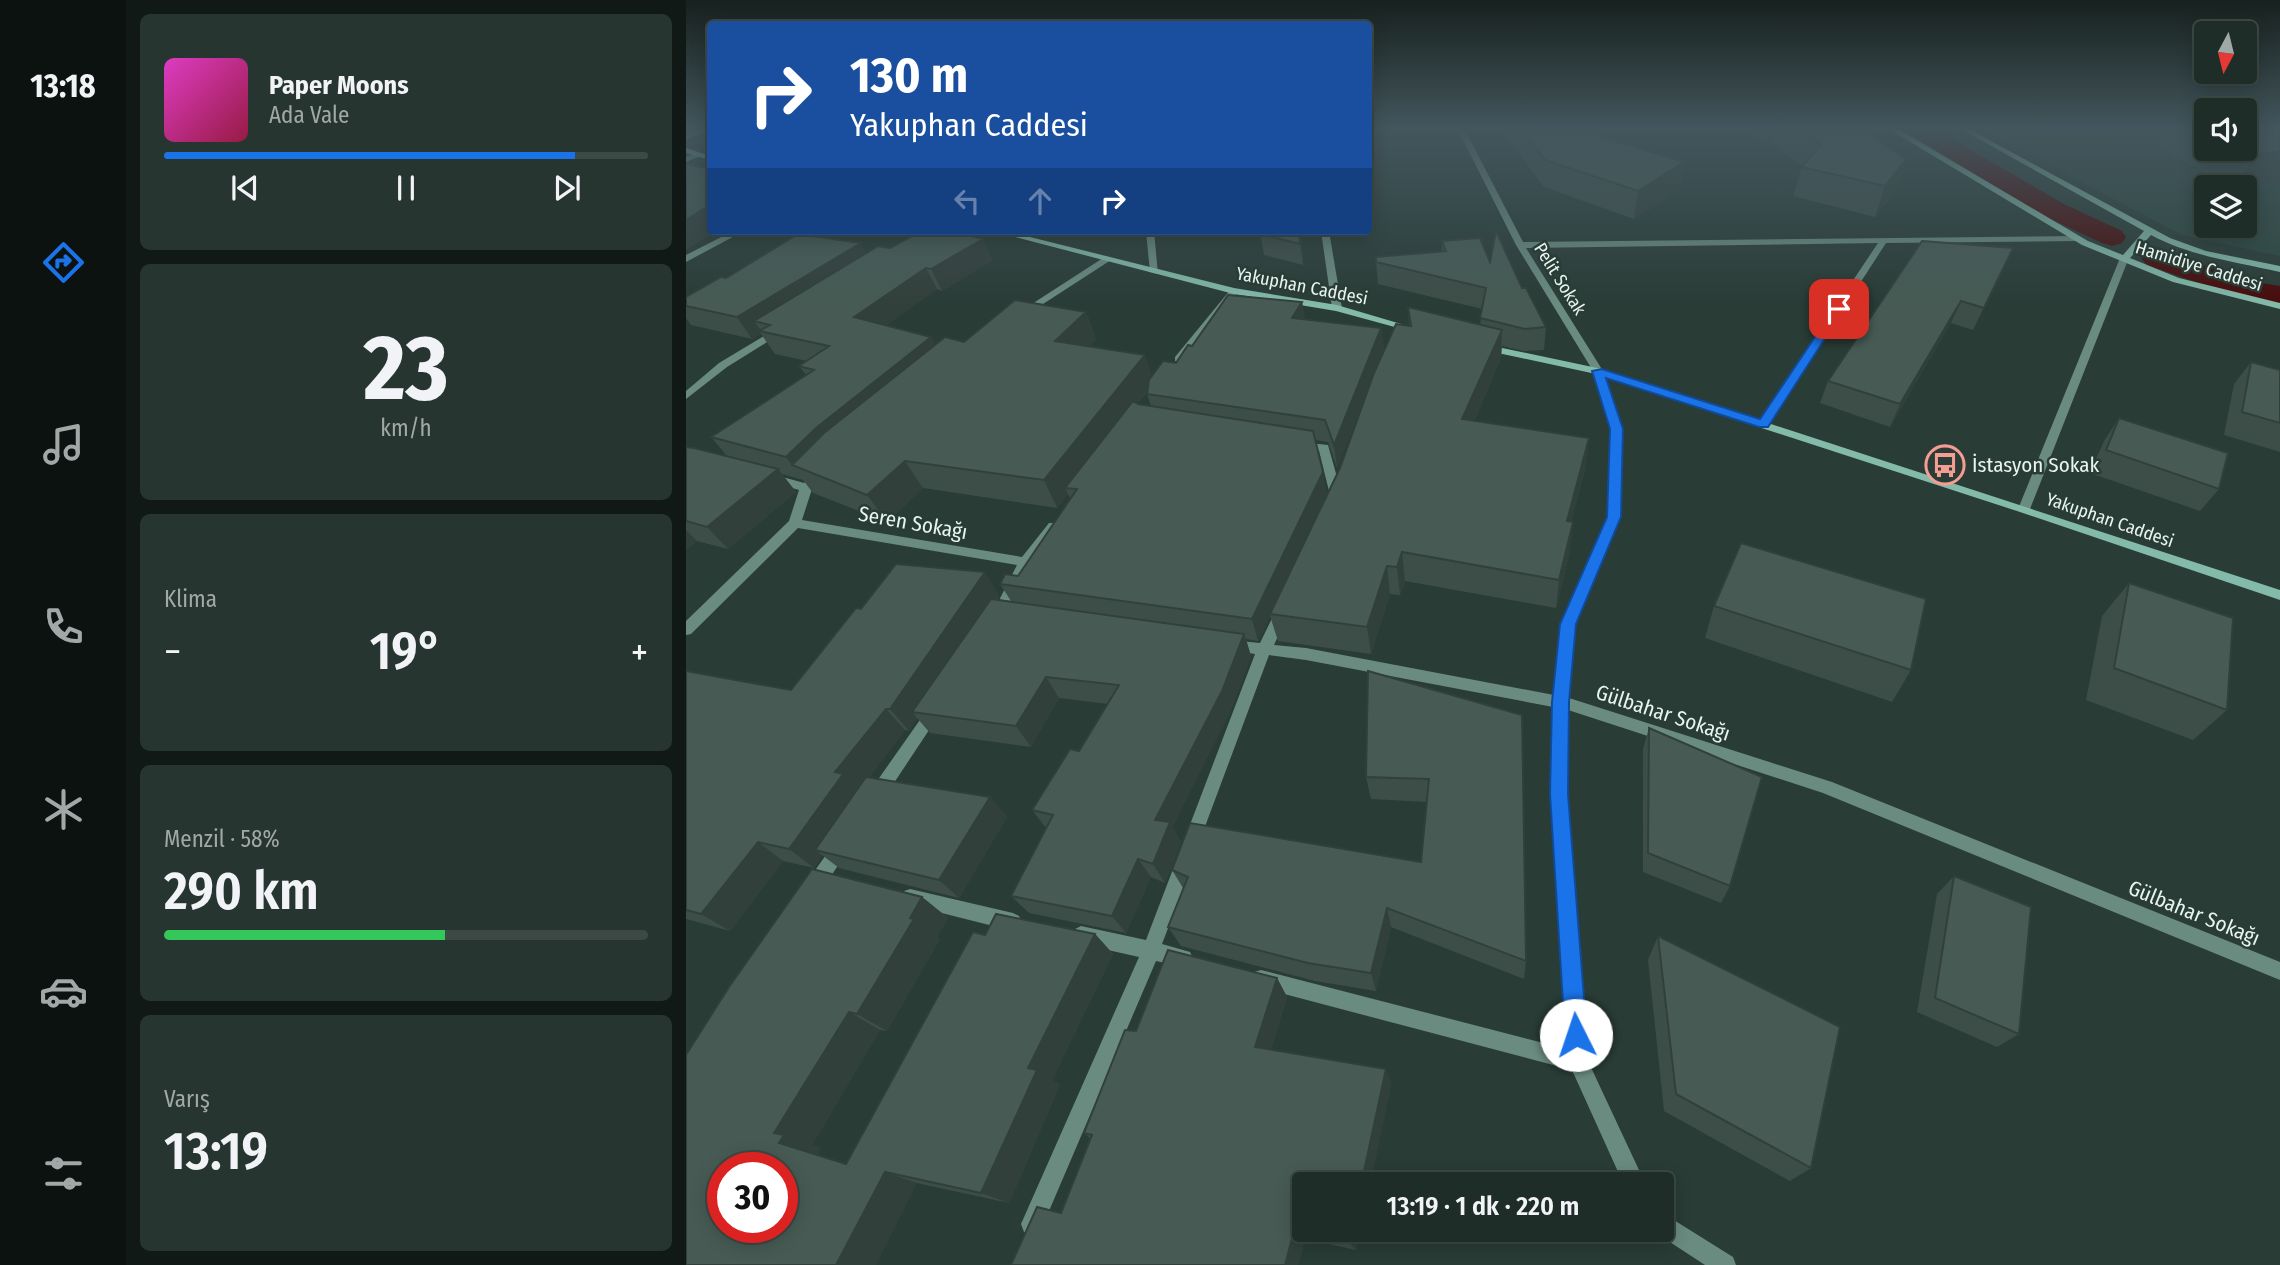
<!DOCTYPE html>
<html lang="tr">
<head>
<meta charset="utf-8">
<style>
	body { margin:0; font-family:"Fira Sans Condensed",sans-serif; background:#273530; color:#f1f3f6; height:100vh; display:flex; flex-direction:column; font-size:26px; white-space:nowrap }
	* { box-sizing:border-box; margin:0 }
	p { font-size:23px; color:#a1a8a8 }
	.icon { flex:none; width:38px; height:38px; fill:none; stroke:currentColor; stroke-width:2; stroke-linecap:round; stroke-linejoin:round }
	.map { position:relative; flex:1; overflow:hidden }
	.panel { display:flex; flex-direction:column; gap:14px; padding:14px; background:#111916; width:560px }
	.panel>* { flex:none }
	.top-card { position:absolute; left:21px; top:21px; width:665px; height:214px; border-radius:7px; box-shadow:0 4px 18px #0003,0 0 0 2px #3c4945; background:#1a4fa0; color:#fff; overflow:hidden }
	.needle { width:46px; rotate:187deg }
	.buttons { position:absolute; left:1508px; top:21px; display:grid; gap:14px }
	.buttons a { display:grid; place-items:center; width:63px; height:63px; border-radius:7px; background:#1f2d28; box-shadow:0 4px 18px #0003,0 0 0 2px #3c4945; font-size:35px }
	.speed { position:absolute; left:21px; top:1152px; display:flex; gap:14px; font-size:35px; font-weight:700; text-align:center }
	.speed>* { display:grid; place-content:center; width:91px; height:91px; border-radius:50%; background:#1f2d28; box-shadow:0 4px 18px #0003,0 0 0 2px #3c4945; line-height:1 }
	.speed .limit { border:10px solid #d22; background:#fff; color:#111 }
	.pin { position:absolute; display:grid; place-items:center; width:60px; height:60px; color:#fff; margin:-30px; border-radius:14px; box-shadow:0 4px 10px #0006 }
	.me { position:absolute; width:77px; margin:-38px; rotate:356deg; stroke-linejoin:round; filter:drop-shadow(0 0 5px #0008) }
	.turn { display:flex; align-items:center; gap:24px; height:147px; padding:0 28px; font-size:32px }
	.turn .icon { width:91px; height:91px; stroke-width:2.5 }
	.turn b { display:block; font-size:49px; line-height:60px }
	.lanes { display:flex; align-items:center; height:66px; padding:0 28px; background:#0003; justify-content:center; gap:35px; direction:ltr }
	.lanes .off { opacity:.35 }
	.big { font-size:52px; font-weight:600; line-height:1.1 }
	.panel .widget { flex:1; display:flex; flex-direction:column; justify-content:center; gap:10px; min-width:0; padding:0 24px; border-radius:10px; background:#273530 }
	.panel .dial { align-items:center; gap:0 }
	.dial b { font-size:91px; line-height:1 }
	.song { display:flex; align-items:center; gap:21px }
	.cover { width:84px; height:84px; border-radius:10px; background:linear-gradient(135deg,hsl(310 70% 55%),hsl(340 70% 35%)) }
	.played { height:7px; border-radius:4px; background:linear-gradient(90deg,#1a73e8 85%,#3c4945 85%) }
	.keys { display:flex; justify-content:space-around; direction:ltr }
	.heat { display:flex; justify-content:space-between; align-items:center; font-size:38px; direction:ltr }
	.charge { height:10px; border-radius:5px; background:linear-gradient(90deg,#34c759 58%,#3c4945 0) }
	.trip { position:absolute; left:606px; top:1172px; width:382px; height:70px; border-radius:7px; background:#1f2d28; box-shadow:0 4px 18px #0003,0 0 0 2px #3c4945; font-weight:600; line-height:70px; text-align:center }
	main { display:flex; flex:1; min-height:0 }
	.tab-bar { display:flex; flex-direction:column; width:126px; justify-content:space-around; align-items:center; background:#0c1210; color:#a1a8a8 }
	.tab-bar .icon { width:49px; height:49px }
	.tab-bar .current { color:#1a73e8 }
	.tab-bar b { font-size:32px; color:#f1f3f6 }
	.map>svg:first-child { display:block }
	.built { fill:#2c473f; fill-rule:evenodd }
	.lines { fill:none; stroke-linecap:round; stroke-linejoin:round }
	.canal { fill:#480b0b; fill-rule:evenodd }
	.street { fill:#6a8b80; fill-rule:evenodd }
	.secondary { fill:#84baa9; fill-rule:evenodd }
	.wall { fill:#3d4e48; fill-rule:evenodd }
	.shaded-wall { fill:#32403b }
	.building { fill:#475b54; stroke:#32403b; stroke-width:2; fill-rule:evenodd }
	.route { fill:#1a73e8; stroke:#114b97; stroke-width:2 }
	.labels { text-anchor:middle; dominant-baseline:central; stroke-width:5; stroke-linejoin:round; paint-order:stroke }
	.far-street-label { font-size:18px; fill:#e8f4f0; stroke:#293c36 }
	.poi-label { font-size:21px; fill:#e8f4f0; stroke:#293c36; text-anchor:start }
	.street-label { font-size:21px; fill:#e8f4f0; stroke:#293c36 }
</style>
</head>
<body>
<main>
<nav class="tab-bar">
<b>13:18</b>
<svg class="icon current" aria-label="directions" viewBox="0 0 24 24"><path d="M12 3l9 9-9 9-9-9zM9 14v-3h6M13 9l2 2-2 2"/></svg>
<svg class="icon" aria-label="music" viewBox="0 0 24 24"><path d="M9 18V5l10-2v13"/><circle cx="6" cy="18" r="3"/><circle cx="16" cy="16" r="3"/></svg>
<svg class="icon" aria-label="phone" viewBox="0 0 24 24"><path d="M5 4h4l2 5-3 2q2 4 5 5l2-3 5 2v4C11 20 4 13 5 4z"/></svg>
<svg class="icon" aria-label="climate" viewBox="0 0 24 24"><path d="M12 3v18M4 7l16 10M4 17L20 7"/></svg>
<svg class="icon" aria-label="car" viewBox="0 0 24 24"><path d="M5 17H2v-5l4-1 3-4h7l3 4 3 1v5h-3M9 17h6M6 11h13"/><circle cx="7" cy="17" r="2"/><circle cx="17" cy="17" r="2"/></svg>
<svg class="icon" aria-label="filters" viewBox="0 0 24 24"><path d="M4 7h16M4 17h16"/><circle cx="9" cy="7" r="2"/><circle cx="15" cy="17" r="2"/></svg>
</nav>
<section class="panel">
<div class="widget">
<div class="song"><i class="cover"></i><div><b>Paper Moons</b><p>Ada Vale</p></div></div>
<div class="played"></div>
<div class="keys"><svg class="icon" aria-label="previous" viewBox="0 0 24 24"><path d="M18 5L8 12l10 7zM5 5v14"/></svg><svg class="icon" aria-label="pause" viewBox="0 0 24 24"><path d="M8 5v14M16 5v14"/></svg><svg class="icon" aria-label="next" viewBox="0 0 24 24"><path d="M6 5l10 7-10 7zM19 5v14"/></svg></div>
</div>
<div class="widget dial"><b>23</b><p>km/h</p></div>
<div class="widget"><p>Klima</p>
<div class="heat"><a>−</a><b class="big">19°</b><a>+</a></div>
</div>
<div class="widget"><p>Menzil · 58%</p><b class="big">290 km</b><div class="charge"></div></div>
<div class="widget"><p>Varış</p><b class="big">13:19</b></div>
</section>
<div class="map">
<svg width="1594" height="1265" viewBox="0 0 1594 1265">
	<rect width="100%" height="100%" fill="#293c36"/>
	<path class="built" d="M1293,128H1521V149H1559L1594,159V256L1496,235ZM1521,187H1559V226H1521Z"/>
	<g class="lines">
		<path class="canal" d="M1218,128H1247L1378,204L1436,231L1440,237L1436,243L1426,246L1416,243L1358,216L1222,133Z
			M1471,250L1569,282L1594,286V304L1553,297L1461,265L1456,259L1461,253Z"/>
		<path class="street" d="M18,128H24V130L0,139V134Z
			M771,128H778L837,242L1394,236V240L1391,241L1200,243L1083,424L1077,427L1071,424L1192,243L840,248L917,371L936,429L934,517L889,624L883,698L1146,782L1594,962V980L1137,793L882,710L881,794L902,1061L960,1185H938L886,1070L568,986L566,979L568,972L575,970L881,1049L865,794L867,707L620,660L583,655L511,848L505,851L499,848L497,843L569,654L538,649L536,645L538,641L543,640L574,643L590,610L595,609L602,614L588,645L620,648L868,695L875,624L922,517L924,429L907,371L830,245Z
			M12,152L16,154L15,156L0,162V157Z
			M47,231H58L0,262V255Z
			M460,231H468L472,274L464,272Z
			M635,231H643L656,308L651,311L646,308Z
			M417,258L425,260L340,315L332,313Z
			M1434,258L1442,260L1344,509L1342,512H1334L1332,509Z
			M545,289L553,291L497,361H489V357Z
			M93,327L98,330L97,332L41,367L0,399V391L33,363Z
			M615,442L642,445L656,495L654,498H646L644,495L633,451L611,449L609,446Z
			M135,469L141,473L126,489L116,520L336,557L363,523H371L373,526L344,564L317,620L312,621L305,616L331,565L112,528L5,634L0,635V621L103,521L113,490L82,481V475L86,474L118,483L131,470Z
			M248,705L253,707L256,711L253,715L196,801L190,803L184,801L182,796L184,791L243,707Z
			M155,839L161,842L163,847L161,852L135,891L129,893L123,891L120,885L123,879L149,842Z
			M498,854L504,856L507,862L476,944L504,952L507,958L504,964L498,967L470,961L354,1232L346,1235L338,1232L335,1224L453,957L395,944L389,941L386,935L389,929L395,926L460,940L492,856Z
			M224,889L327,913L333,916L336,922L333,928L327,931L224,905L218,903L215,897L218,891Z
			M975,1212L1047,1257L1050,1265H1019L967,1231L975,1230Z"/>
		<path class="secondary" d="M1201,128H1210L1402,241L1437,255L1458,231L1273,128H1281L1484,238L1520,251L1594,266V272C1550,262 1504,256 1465,235L1444,258L1493,278L1594,303V309L1487,282L1396,245Z
			M0,148L24,156V160L0,153Z
			M306,231H320L548,288L651,305L732,329L727,332L650,311L548,294Z
			M797,344L916,369L1594,590V600L1334,512L910,374L793,349L792,347Z"/>
	</g>
	<path class="wall" d="M814,128H892H890L998,162L994,190L948,219L858,187Z
		M1059,128H1175L1210,189L1189,217L1107,196L1116,166L1086,143L1078,144Z
		M1420,128H1521V149H1559V128L1594,182L1557,187H1545L1465,142L1450,144Z
		M574,231H615L617,265L578,255Z
		M756,241L804,262L836,288L860,327L858,350L838,351L816,346L815,358L788,421L900,466L885,522L884,551L870,608L719,581L714,595L704,594L685,654L592,641L584,616L572,641L560,639L565,656L544,712L486,827L495,842L479,883L465,877L440,933L343,913L325,896L360,828L346,810L393,751L422,704L373,698L345,747L244,733L231,718L223,731L219,730L182,778L304,797L321,817L273,898L153,868L136,855L128,868L97,861L44,931L0,919V671L105,690L175,609L313,595L311,599L325,601L314,584L332,576L384,499L382,494L371,508L237,488L201,522L127,493L117,480L96,474L110,492L42,549L11,541L0,550V447L41,456L25,437L120,375L113,366L121,361L89,354L75,334L66,339L5,325L0,318V297L40,278L180,253L307,260L256,291L251,289L200,325L245,337L249,345L278,342L400,312L410,339L403,346L466,376L490,363L506,346L616,302L619,320L695,328L698,350L691,366L723,326L722,307L794,325L796,309L692,284L690,262L756,251ZM684,385L654,468L641,494L629,440L642,442L651,468ZM462,391L461,394L465,406L451,404Z
		M1327,248L1287,330L1265,323L1204,427L1134,403L1142,381Z
		M1565,362L1594,370V452L1538,435L1548,384Z
		M1433,418L1533,489L1514,511L1404,473L1418,441Z
		M1443,583L1541,710L1507,740L1400,700L1416,616Z
		M1028,606L1225,670L1206,702L1019,638Z
		M836,715L840,961L838,979L705,927L690,991L629,981L495,946L482,927L497,888L486,870L735,862L741,802L685,799L680,777Z
		M963,728L1044,886L1035,903L957,872V749Z
		M1268,876L1333,1034L1311,1047L1231,1012L1251,894Z
		M236,897L262,918L251,937L254,939L201,1031L194,1030L126,1145L135,1148L131,1155L160,1164L299,935L409,934L427,954L366,1080L374,1085L323,1203L231,1183L0,1265Z
		M972,936L1125,1168L1104,1181L978,1111L962,960Z
		M591,978L601,997L585,1050L700,1069L705,1085L670,1250L619,1239L612,1265H325L375,1213L404,1138L398,1133L450,1031Z"/>
	<path class="shaded-wall" d="M1082,128H1089L1086,143L1078,144Z
		M1459,128H1472L1465,142L1450,144Z
		M1594,151V182L1557,187H1549L1570,154Z
		M1220,160L1210,189L1189,217L1199,186Z
		M998,162L994,190L948,219L952,191Z
		M24,205V231H30L0,250V220Z
		M613,231H615L617,265L614,244Z
		M297,239L307,260L256,291L245,269Z
		M175,243L186,265L84,325L68,321L76,332L73,331L75,334L66,339L51,317Z
		M240,268L251,289L181,339L168,317Z
		M1275,301L1265,323L1204,427L1214,404Z
		M616,302L620,324L606,318Z
		M400,312L410,339L380,368L369,341Z
		M695,328L698,350L651,468L648,445Z
		M816,330L815,358L776,448V419Z
		M245,337L257,359L106,465L117,480L100,457L130,428Z
		M459,355L468,382L386,489L379,488L382,494L371,508L358,480Z
		M903,438L900,466L878,550L881,521Z
		M219,461L237,488L201,522L181,495Z
		M92,469L110,492L42,549L21,527Z
		M637,472L641,495L584,614V616L572,641L566,619Z
		M887,522L884,551L870,608L873,580Z
		M0,530L11,541L0,550Z
		M716,552L719,581L714,595L711,567Z
		M701,566L704,594L685,654L681,627Z
		M299,572L313,595L234,713L226,712L231,718L223,731L204,709Z
		M558,634L565,656L544,712L486,827L495,842L479,883L467,864L469,820Z
		M360,677L373,698L345,747L330,726Z
		M200,709L219,730L173,789L129,850L136,855L128,868L103,849L149,772Z
		M304,797L321,817L273,898L253,880Z
		M72,842L97,861L44,931L15,914Z
		M452,859L465,877L440,933L426,916Z
		M236,897L262,918L251,937L254,939L201,1031L171,1014Z
		M701,908L705,927L690,991L685,973Z
		M409,934L427,954L366,1080L374,1085L323,1203L295,1193L342,1068Z
		M591,978L601,997L581,1064L569,1047Z
		M163,1012L194,1030L126,1145L135,1148L131,1155L93,1143L88,1133Z
		M700,1069L705,1085L684,1185H675Z
		M199,1172L231,1183L190,1265H150Z
		M665,1230H674L670,1250L662,1242Z
		M608,1231L619,1239L612,1265H599Z"/>
	<path class="building" d="M835,128H888L998,162L952,191L859,160Z
		M1111,128H1175L1220,160L1199,186L1115,167L1135,145Z
		M1559,128H1594V151L1570,154L1559,148Z
		M0,164L24,169V205L0,220Z
		M235,231H266L297,239L245,269L240,268L168,317L245,337L130,428L100,457L25,437L128,370L113,366L143,346L73,331L84,325L68,321L192,246L204,248Z
		M574,231H613L614,244L574,234Z
		M810,231L836,288H840L860,327L839,329L794,318L800,288L690,262V257L760,251L756,241L794,238L804,262Z
		M112,234L175,243L51,317L0,306V297L35,277L40,278Z
		M1236,241L1327,248L1298,308L1275,301L1214,404L1142,381Z
		M542,295L616,302L606,318L695,328L648,445L639,420L461,394L463,380L477,361L490,363L502,345L506,346Z
		M329,300L400,312L369,341L459,355L358,480L219,461L181,495L106,465L138,433L259,337L278,342Z
		M722,307L816,330L776,419L903,438L881,521L887,522L873,580L716,552L711,567L701,566L681,627L584,614L654,468L688,373L710,324L725,326Z
		M1565,362L1594,370V423L1556,412Z
		M447,401L452,404L627,431L637,472L566,619L314,584L319,574L332,576L391,489L379,488Z
		M1433,418L1542,453L1533,489L1420,450Z
		M0,447L8,448L92,469L21,527L0,521Z
		M1055,543L1240,599L1225,670L1028,606Z
		M210,564L299,572L204,709H200L149,772L157,774L103,849L72,842L15,914L0,910V671L105,690L170,608L175,609Z
		M1443,583L1547,618L1541,710L1428,668Z
		M305,599L558,634L536,691L469,820L484,822L467,864L452,859L426,916L325,896L367,815L346,810L384,749L393,751L433,685L360,677L330,726L226,712Z
		M682,671L836,715L840,961L701,908L685,973L622,963L482,927L502,877L486,870L504,823L735,862L743,779L680,777Z
		M963,728L1076,777L1044,886L962,853Z
		M180,777L304,797L253,880L129,850Z
		M126,869L236,897L224,918L228,919L171,1014L163,1012L88,1133L98,1135L93,1143L160,1164L287,932L299,935L310,914L409,934L342,1068L351,1070L295,1193L199,1172L150,1265H0V1055L43,987ZM37,1167H96V1227H37Z
		M1268,876L1345,907L1333,1034L1249,998Z
		M972,936L1154,1027L1125,1168L990,1094Z
		M482,950L591,978L569,1047L700,1069L675,1185H618V1230H665L662,1242L608,1231L599,1265H325L351,1207L375,1213L406,1135L398,1133L439,1030L450,1031Z"/>
	<linearGradient id="sky" x2="0" y2="1"><stop stop-color="#17211e"/><stop offset="0.42" stop-color="#43565d"/><stop offset="1" stop-color="#43565d" stop-opacity="0"/></linearGradient>
	<rect width="1594" height="305" fill="url(#sky)"/>
	<path class="route" d="M1149,307L1158,309L1082,427H1073L920,378L937,429L935,517L890,624L883,702L882,794L901,1035L898,1043L890,1046L882,1043L879,1035L864,794L866,702L874,624L921,517L924,429L906,371L916,369L1074,419Z"/>
	<defs>
		<g id="bus-ring" transform="scale(2.0125)"><circle r="9.5" fill="#293c36" stroke="#f59c93" stroke-width="1.5"/><path d="M-5-6H5V4H4V6H2V4H-2V6H-4V4H-5ZM-3.5-4V0h7V-4ZM-3.5 1.2v1.5H-2V1.2ZM2 1.2v1.5H3.5V1.2Z" fill="#f59c93"/></g>
	</defs>
	<g fill-rule="evenodd">
		<use href="#bus-ring" x="1259" y="465"/>
	</g>
	<g class="labels">
		<g class="far-street-label">
			<text transform="translate(1513 266) rotate(17)">Hamidiye Caddesi</text>
			<text transform="translate(874 279) rotate(58)">Pelit Sokak</text>
			<text transform="translate(616 286) rotate(11)">Yakuphan Caddesi</text>
			<text transform="translate(1424 520) rotate(19)">Yakuphan Caddesi</text>
		</g>
		<g class="poi-label">
			<text x="1286" y="465">İstasyon Sokak</text>
		</g>
		<g class="street-label">
			<text transform="translate(227 523) rotate(10)">Seren Sokağı</text>
			<text transform="translate(977 713) rotate(18)">Gülbahar Sokağı</text>
			<text transform="translate(1508 913) rotate(22)">Gülbahar Sokağı</text>
		</g>
	</g>
</svg>
<div class="buttons">
<a><svg class="needle" viewBox="-14 -14 28 28"><path d="M0-13l5 13h-10z" fill="#e53935"/><path d="M0 13l5-13h-10z" fill="#a1a8a8"/></svg></a>
<a><svg class="icon" aria-label="sound" viewBox="0 0 24 24"><path d="M4 9h4l5-4v14l-5-4H4zM17 9q2 3 0 6"/></svg></a>
<a><svg class="icon" aria-label="layers" viewBox="0 0 24 24"><path d="M12 4l9 5-9 5-9-5zM3 14l9 5 9-5"/></svg></a>
</div>
<div class="speed"><div class="limit">30</div></div>
<div class="pin" style="left:1153px;top:309px;background:#d93025"><svg class="icon" aria-label="arrive" viewBox="0 0 24 24"><path d="M6 21V4h12l-3 4 3 4H6"/></svg></div>
<svg class="me" style="left:890px;top:1035px" viewBox="-20 -20 40 40"><circle r="19" fill="#fff"/><path d="M0-13L10 11 0 6-10 11z" fill="#1a73e8"/></svg>
<div class="trip">13:19 · 1 dk · 220 m</div>
<div class="top-card">
<div class="turn"><svg class="icon" aria-label="right" viewBox="0 0 24 24"><path d="M7 20v-9h11M14 6l5 5-5 5"/></svg><div><b>130 m</b>Yakuphan Caddesi</div></div>
<div class="lanes"><svg class="icon off" aria-label="left" viewBox="0 0 24 24"><path d="M17 20v-9H6M10 6l-5 5 5 5"/></svg><svg class="icon off" aria-label="ahead" viewBox="0 0 24 24"><path d="M12 20V5M6 11l6-6 6 6"/></svg><svg class="icon" aria-label="right" viewBox="0 0 24 24"><path d="M7 20v-9h11M14 6l5 5-5 5"/></svg></div>
</div>
</div>
</main>
</body>
</html>
